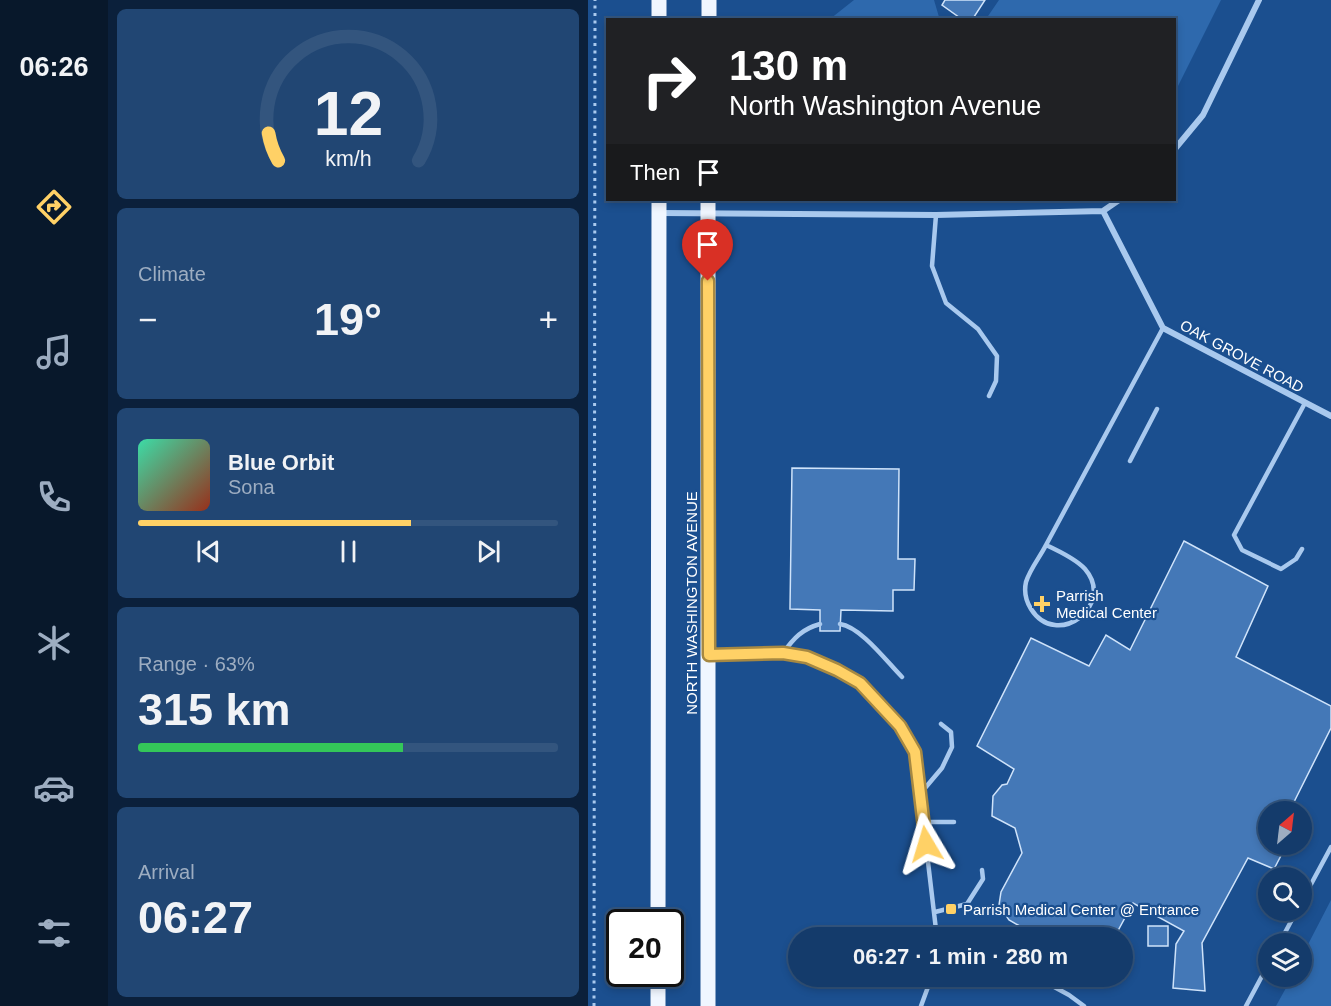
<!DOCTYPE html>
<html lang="en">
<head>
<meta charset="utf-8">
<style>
	body { margin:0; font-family:Arial,sans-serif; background:#214673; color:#f1f3f6; height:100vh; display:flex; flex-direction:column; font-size:22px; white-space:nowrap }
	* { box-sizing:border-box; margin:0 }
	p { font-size:20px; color:#9dadc1 }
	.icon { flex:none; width:33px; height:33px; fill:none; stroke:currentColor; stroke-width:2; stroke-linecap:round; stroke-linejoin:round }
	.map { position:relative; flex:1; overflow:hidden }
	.panel { display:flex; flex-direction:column; gap:9px; padding:9px; background:#0b203b; width:480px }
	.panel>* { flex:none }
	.top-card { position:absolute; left:18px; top:18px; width:570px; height:183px; border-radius:0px; box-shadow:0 3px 9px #0003,0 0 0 2px #33557e; background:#202124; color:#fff; overflow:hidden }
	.needle { width:39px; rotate:28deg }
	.buttons { position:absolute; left:670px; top:801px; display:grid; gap:12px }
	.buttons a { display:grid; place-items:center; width:54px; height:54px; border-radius:50%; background:#143b6b; box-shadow:0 3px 9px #0003,0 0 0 2px #33557e; font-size:30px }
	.speed { position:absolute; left:18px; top:909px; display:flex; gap:12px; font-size:30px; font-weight:700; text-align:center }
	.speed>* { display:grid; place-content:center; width:78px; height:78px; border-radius:50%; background:#143b6b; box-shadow:0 3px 9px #0003,0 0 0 2px #33557e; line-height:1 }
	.speed .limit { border:3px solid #111; border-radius:9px; background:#fff; color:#111 }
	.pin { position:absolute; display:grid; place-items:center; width:51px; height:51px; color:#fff; margin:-62px -26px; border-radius:50% 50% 50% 0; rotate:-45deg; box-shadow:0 0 6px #0007 }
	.pin .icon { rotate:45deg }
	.me { position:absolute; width:66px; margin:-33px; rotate:353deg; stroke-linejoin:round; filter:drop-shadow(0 0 4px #0008) }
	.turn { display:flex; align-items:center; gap:21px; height:126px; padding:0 24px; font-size:27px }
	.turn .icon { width:78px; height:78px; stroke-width:2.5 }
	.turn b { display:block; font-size:42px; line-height:51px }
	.then { display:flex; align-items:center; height:57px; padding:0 24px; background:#0003; gap:12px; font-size:22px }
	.big { font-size:45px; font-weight:600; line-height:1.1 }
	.panel .tile { flex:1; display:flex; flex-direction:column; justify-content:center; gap:9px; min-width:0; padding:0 21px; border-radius:9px; background:#214673 }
	.panel .dial { align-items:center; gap:0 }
	.dial svg { height:156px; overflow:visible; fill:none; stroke:#33557e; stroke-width:7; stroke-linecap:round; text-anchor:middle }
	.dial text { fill:#f1f3f6; stroke:none }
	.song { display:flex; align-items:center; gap:18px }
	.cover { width:72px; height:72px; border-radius:9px; background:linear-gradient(135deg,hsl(160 70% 55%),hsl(10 70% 35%)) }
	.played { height:6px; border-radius:3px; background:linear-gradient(90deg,#ffd166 65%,#33557e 65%) }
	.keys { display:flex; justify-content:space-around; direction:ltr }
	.heat { display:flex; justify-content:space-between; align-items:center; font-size:33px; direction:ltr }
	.charge { height:9px; border-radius:4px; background:linear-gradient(90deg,#34c759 63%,#33557e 0) }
	.trip { position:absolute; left:200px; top:927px; width:345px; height:60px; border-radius:30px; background:#143b6b; box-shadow:0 3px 9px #0003,0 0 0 2px #33557e; font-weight:600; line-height:60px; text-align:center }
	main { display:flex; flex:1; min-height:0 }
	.menu { display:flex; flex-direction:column; width:108px; justify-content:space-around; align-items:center; background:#08182b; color:#9dadc1 }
	.menu .icon { width:42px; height:42px }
	.menu .selected { color:#ffd166 }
	.menu b { font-size:27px; color:#f1f3f6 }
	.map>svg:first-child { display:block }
	.green { fill:#2e69ad }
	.building { fill:#4478b7; stroke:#cfe3fa; stroke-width:1.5 }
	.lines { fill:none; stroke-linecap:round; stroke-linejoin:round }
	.path { stroke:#a9c9ee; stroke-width:3; stroke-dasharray:3 4.5; stroke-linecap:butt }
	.lane { stroke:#a9c9ee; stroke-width:4.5 }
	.street { stroke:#a9c9ee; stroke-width:6 }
	.primary { stroke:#f0f6ff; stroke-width:15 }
	.route-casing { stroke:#a68842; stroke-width:15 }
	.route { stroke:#ffd166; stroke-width:10 }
	.poi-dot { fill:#ffd166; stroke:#1b4f8f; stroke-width:2 }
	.labels { text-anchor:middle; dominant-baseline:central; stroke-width:4.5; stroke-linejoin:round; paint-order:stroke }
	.street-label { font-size:15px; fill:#fff; stroke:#1b4f8f }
	.poi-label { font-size:15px; fill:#fff; stroke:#1b4f8f; text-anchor:start }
</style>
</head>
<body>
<main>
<nav class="menu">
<b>06:26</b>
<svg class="icon selected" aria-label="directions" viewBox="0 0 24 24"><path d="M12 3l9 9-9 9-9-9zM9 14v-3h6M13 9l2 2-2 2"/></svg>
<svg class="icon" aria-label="music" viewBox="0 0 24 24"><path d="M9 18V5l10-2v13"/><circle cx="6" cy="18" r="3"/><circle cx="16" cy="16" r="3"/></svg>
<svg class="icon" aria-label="phone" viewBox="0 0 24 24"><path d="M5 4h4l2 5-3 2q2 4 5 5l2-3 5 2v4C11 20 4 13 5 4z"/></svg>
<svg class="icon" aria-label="climate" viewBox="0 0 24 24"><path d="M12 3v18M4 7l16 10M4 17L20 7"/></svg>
<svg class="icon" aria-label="car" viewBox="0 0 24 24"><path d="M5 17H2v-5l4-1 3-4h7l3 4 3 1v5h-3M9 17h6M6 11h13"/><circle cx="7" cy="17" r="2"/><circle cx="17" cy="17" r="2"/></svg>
<svg class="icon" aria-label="filters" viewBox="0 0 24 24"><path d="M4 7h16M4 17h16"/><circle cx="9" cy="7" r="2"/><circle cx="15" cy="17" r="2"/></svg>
</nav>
<section class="panel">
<div class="tile dial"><svg viewBox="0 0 100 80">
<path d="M14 69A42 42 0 1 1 86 69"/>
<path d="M14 69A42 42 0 0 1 9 55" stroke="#ffd166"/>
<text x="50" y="56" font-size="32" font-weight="700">12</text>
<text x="50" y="72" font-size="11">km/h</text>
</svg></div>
<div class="tile"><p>Climate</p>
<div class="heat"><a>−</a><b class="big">19°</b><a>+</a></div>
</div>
<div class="tile">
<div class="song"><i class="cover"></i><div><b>Blue Orbit</b><p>Sona</p></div></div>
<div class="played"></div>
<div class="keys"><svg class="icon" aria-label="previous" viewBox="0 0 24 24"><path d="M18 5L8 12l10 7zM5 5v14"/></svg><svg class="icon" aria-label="pause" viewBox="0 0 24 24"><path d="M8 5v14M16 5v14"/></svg><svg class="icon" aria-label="next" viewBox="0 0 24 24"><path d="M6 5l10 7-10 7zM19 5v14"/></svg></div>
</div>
<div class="tile"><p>Range · 63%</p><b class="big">315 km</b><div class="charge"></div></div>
<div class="tile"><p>Arrival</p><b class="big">06:27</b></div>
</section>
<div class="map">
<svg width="743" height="1006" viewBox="0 0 743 1006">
	<rect width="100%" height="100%" fill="#1b4f8f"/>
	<path class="green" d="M266,0H346L351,17L357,19H242Z
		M411,0H633L587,92L586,20L398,19Z
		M743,900V1006H688L704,977L714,976V956Z"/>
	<path class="building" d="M357,0H397L384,20H375L354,5Z
		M204,468L311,469L310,559H327L326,590H305V611L253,610L252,631H232V610L202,609Z
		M596,541L680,586L648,657L743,706V728L704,806L717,810L714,817V812H681V844H699L686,869L660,858L614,943L617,991L585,988L588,944L596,931L545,903L526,938H453L421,920L411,905L413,892L434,853L427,828L404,816L405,796L414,785L419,784L426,769L389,746L443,638L501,666L518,635L542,650Z
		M560,926H580V946H560Z"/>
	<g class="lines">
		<path class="path" d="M6,1006L7,0"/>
		<path class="lane" d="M348,215L344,266L358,303L390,329L409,356L408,381L401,396
			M542,461L569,409
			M458,545L575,328
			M458,545C471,551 488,559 497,569C528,605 469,650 443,609C438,601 436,591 438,582C442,569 452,557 458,545Z
			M714,549L708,559L693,569L654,550L646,535L717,403
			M252,624C273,627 299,662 314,677
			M195,653C206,638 214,629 232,624
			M122,655C144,654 169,650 191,652C216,654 253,667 273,684C293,701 314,729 327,752L349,938
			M332,794L354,768L364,747L363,732L353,724
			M336,822H366
			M714,901L743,847
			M347,912L379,904L395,879L394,870
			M691,944L709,910
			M446,976L481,995L496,1006
			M218,982L234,976
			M333,1006L344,976
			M658,1006L681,963"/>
		<path class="street" d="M586,150L615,115L671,0
			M515,211L575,328L743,416
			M73,213L348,215L515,211L531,200"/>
		<path class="primary" d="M71,0V20
			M121,20V0
			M70,922L71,200
			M70,1006V974
			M120,1006V200"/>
	</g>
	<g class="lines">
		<g class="route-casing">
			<path id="route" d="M120,281L121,655L195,653L219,657L249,670L272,683L312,726L327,752L338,844"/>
		</g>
		<use href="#route" class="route"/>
	</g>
	<g class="poi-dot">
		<path d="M451 595h6v6h6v6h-6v6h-6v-6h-6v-6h6z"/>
		<rect x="357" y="903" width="12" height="12" rx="3"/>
	</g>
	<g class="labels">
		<g class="street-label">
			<text transform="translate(654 356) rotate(28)">OAK GROVE ROAD</text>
			<text transform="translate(103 603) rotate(-90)">NORTH WASHINGTON AVENUE</text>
		</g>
		<g class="poi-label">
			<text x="468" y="595">Parrish<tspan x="468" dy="17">Medical Center</tspan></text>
			<text x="375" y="909">Parrish Medical Center @ Entrance</text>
		</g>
	</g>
</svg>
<div class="buttons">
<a><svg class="needle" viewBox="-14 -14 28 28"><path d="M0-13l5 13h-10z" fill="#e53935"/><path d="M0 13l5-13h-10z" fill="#9dadc1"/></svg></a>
<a><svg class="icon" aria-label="search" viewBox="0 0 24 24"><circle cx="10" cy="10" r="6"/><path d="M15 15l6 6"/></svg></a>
<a><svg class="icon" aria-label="layers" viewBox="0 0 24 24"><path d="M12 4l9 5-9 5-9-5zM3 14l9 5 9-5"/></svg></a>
</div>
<div class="speed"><div class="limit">20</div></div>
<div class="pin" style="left:120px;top:281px;background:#d93025"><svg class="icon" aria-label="arrive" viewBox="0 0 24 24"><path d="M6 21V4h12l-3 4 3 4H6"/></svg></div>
<svg class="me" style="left:338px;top:844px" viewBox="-20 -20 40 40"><path d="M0-17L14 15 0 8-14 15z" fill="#ffd166" stroke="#fff" stroke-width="4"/></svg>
<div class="trip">06:27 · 1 min · 280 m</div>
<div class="top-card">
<div class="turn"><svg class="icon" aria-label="right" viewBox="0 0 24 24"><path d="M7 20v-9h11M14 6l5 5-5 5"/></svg><div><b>130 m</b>North Washington Avenue</div></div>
<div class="then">Then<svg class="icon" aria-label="arrive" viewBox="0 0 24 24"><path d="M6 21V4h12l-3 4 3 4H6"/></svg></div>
</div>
</div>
</main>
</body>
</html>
